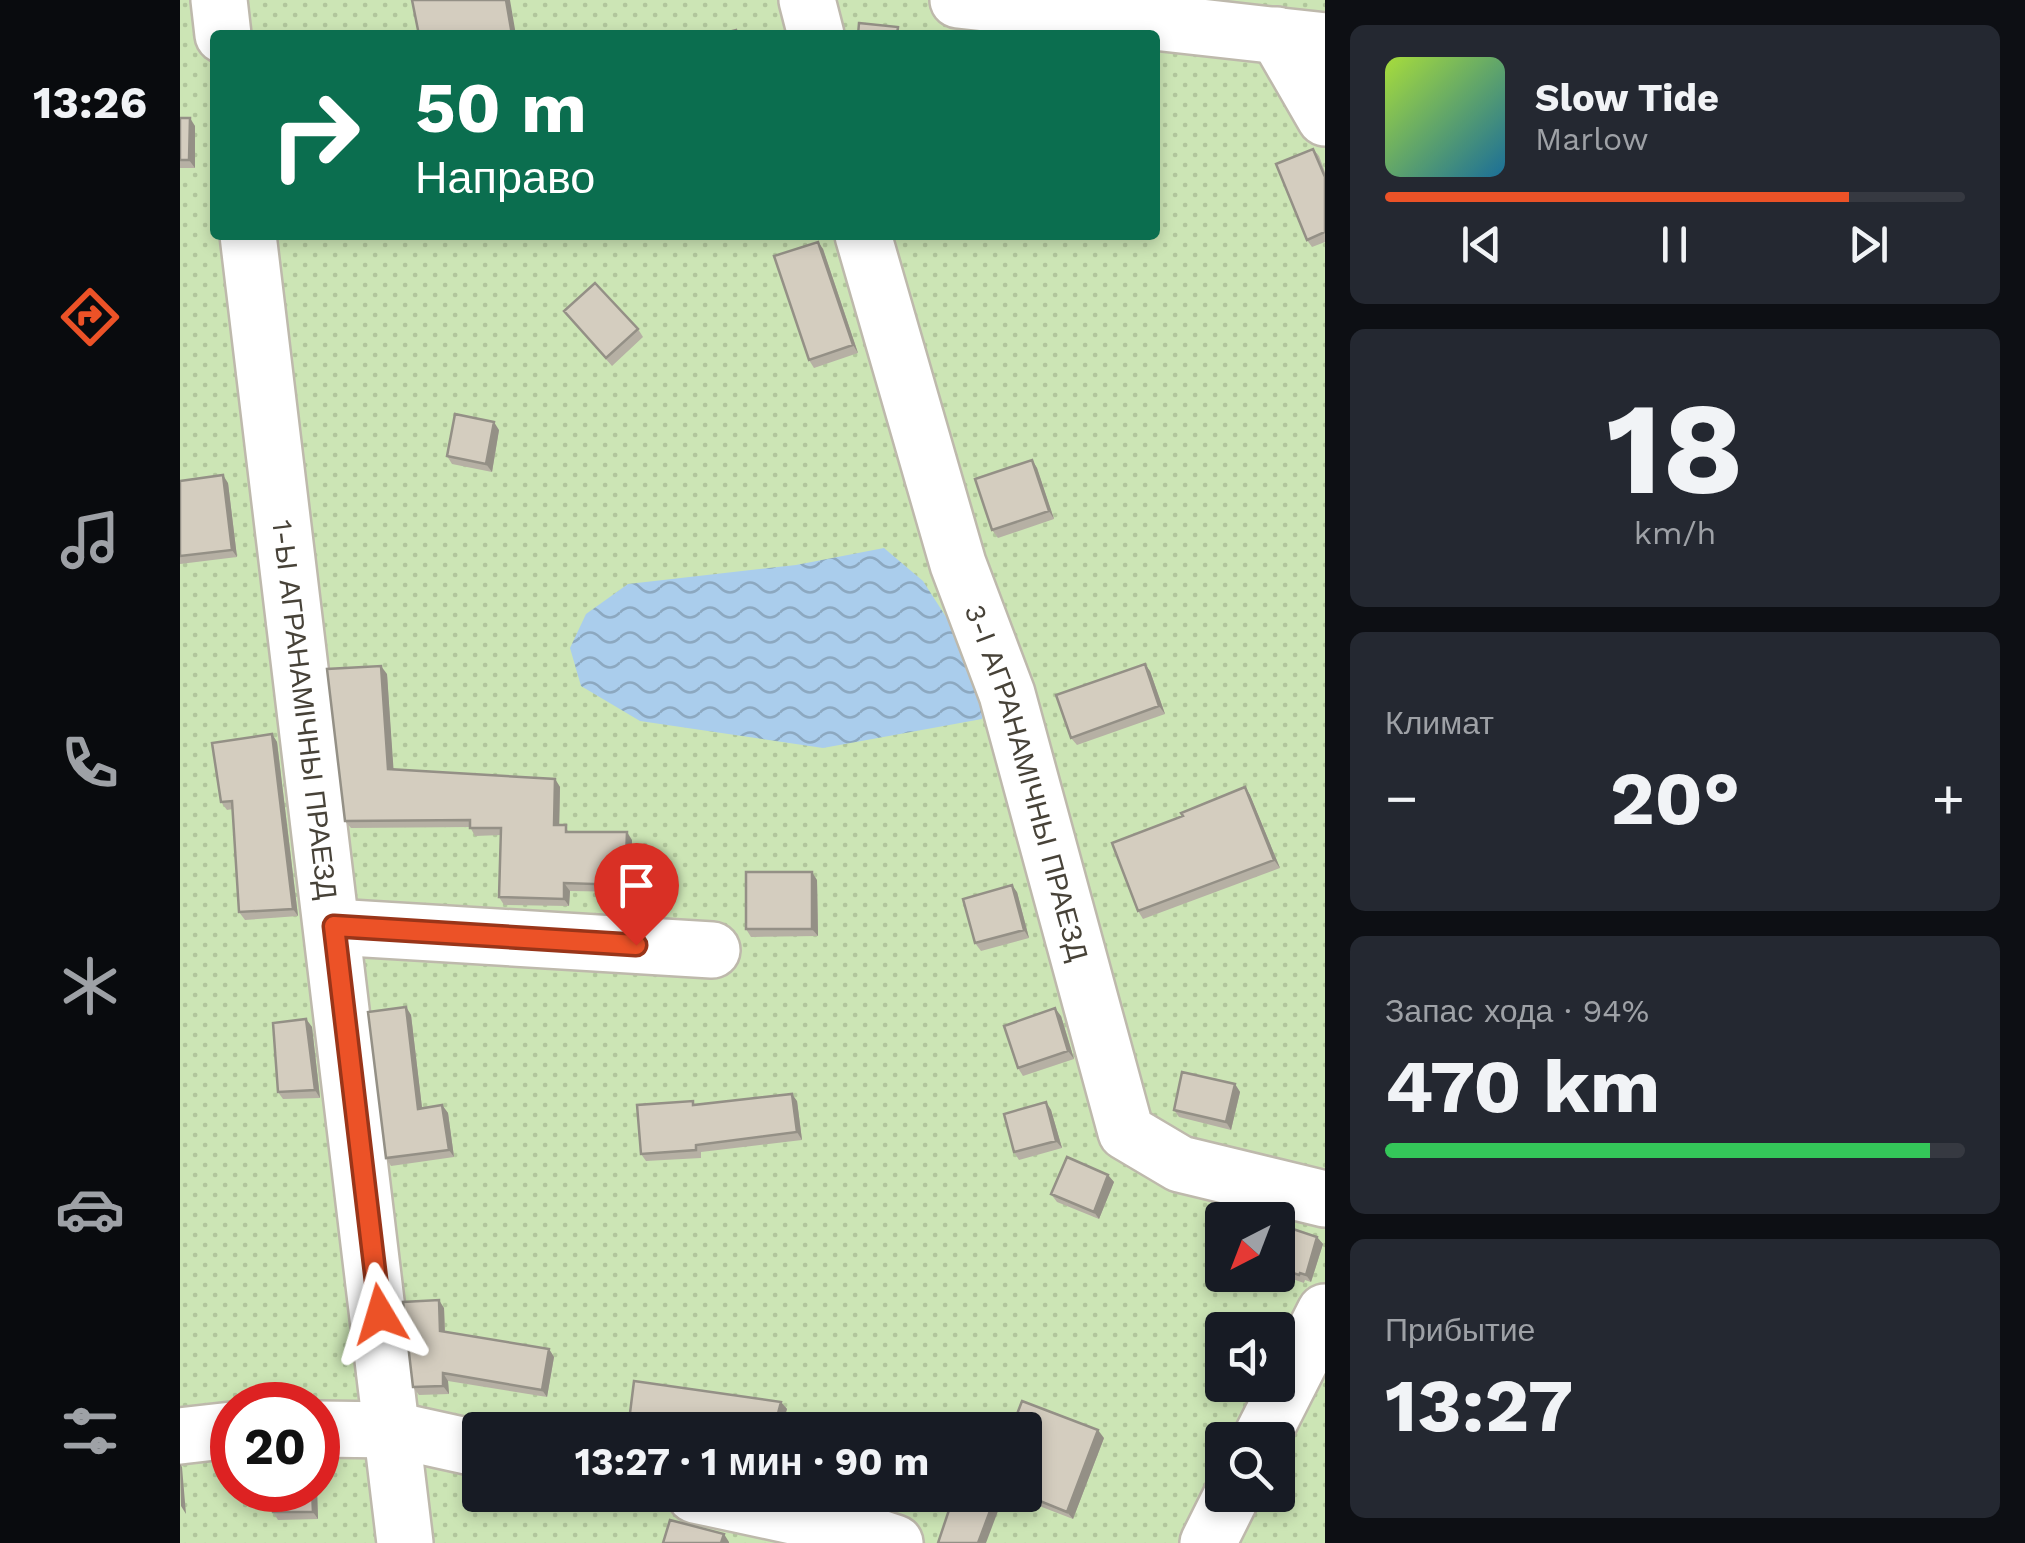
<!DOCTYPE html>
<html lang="ru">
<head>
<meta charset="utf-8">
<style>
	body { margin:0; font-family:"Work Sans",sans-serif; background:#242831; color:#f1f3f6; height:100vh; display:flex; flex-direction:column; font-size:38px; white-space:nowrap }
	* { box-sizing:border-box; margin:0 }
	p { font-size:32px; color:#9ea1a6 }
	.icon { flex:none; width:55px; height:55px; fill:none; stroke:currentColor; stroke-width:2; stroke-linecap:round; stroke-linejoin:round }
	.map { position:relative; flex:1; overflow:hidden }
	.side { display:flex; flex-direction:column; gap:25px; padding:25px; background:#0d0f14; width:700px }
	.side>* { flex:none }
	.banner { position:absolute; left:30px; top:30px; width:950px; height:210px; border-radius:10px; box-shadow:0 5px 15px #0003; background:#0b6e4f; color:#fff; overflow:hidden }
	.needle { width:65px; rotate:222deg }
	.buttons { position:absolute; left:1025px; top:1202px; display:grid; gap:20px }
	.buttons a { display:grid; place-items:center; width:90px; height:90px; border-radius:10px; background:#171b24; box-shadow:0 5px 15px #0003; font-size:50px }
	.speed { position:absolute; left:30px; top:1382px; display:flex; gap:20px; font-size:50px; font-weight:700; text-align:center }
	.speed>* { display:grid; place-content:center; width:130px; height:130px; border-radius:50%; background:#171b24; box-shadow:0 5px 15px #0003; line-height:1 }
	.speed .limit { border:15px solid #d22; background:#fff; color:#111 }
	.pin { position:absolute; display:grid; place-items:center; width:85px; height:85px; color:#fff; margin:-102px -42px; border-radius:50% 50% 50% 0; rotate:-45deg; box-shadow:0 0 10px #0007 }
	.pin .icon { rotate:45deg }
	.me { position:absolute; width:110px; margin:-55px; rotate:353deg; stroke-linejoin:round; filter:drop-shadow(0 0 8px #0008) }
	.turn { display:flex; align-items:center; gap:35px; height:210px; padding:0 40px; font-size:45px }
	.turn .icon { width:130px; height:130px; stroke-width:2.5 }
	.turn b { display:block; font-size:70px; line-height:85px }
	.big { font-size:75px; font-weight:700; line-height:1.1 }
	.side .card { flex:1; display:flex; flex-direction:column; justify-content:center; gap:15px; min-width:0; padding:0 35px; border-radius:15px; background:#242831 }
	.side .dial { align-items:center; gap:0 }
	.dial b { font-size:130px; line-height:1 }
	.song { display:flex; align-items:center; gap:30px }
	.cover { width:120px; height:120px; border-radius:15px; background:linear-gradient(135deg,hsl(80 70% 55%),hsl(200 70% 35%)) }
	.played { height:10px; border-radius:5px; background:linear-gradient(90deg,#ec5227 80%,#363941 80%) }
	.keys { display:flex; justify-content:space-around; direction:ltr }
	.heat { display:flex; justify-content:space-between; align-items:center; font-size:55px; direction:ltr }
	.charge { height:15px; border-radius:8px; background:linear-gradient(90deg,#34c759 94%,#363941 0) }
	.trip { position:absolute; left:282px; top:1412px; width:580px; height:100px; border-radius:10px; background:#171b24; box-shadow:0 5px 15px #0003; font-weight:700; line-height:100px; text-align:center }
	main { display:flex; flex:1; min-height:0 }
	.dock { display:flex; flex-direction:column; width:180px; justify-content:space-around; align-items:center; background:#090b0e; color:#9ea1a6 }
	.dock .icon { width:70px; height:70px }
	.dock .on { color:#ec5227 }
	.dock b { font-size:45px; color:#f1f3f6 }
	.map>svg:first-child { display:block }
	.garden { fill:url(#garden-dots); fill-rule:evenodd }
	.water { fill:url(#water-waves) }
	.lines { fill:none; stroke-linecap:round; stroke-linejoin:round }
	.minor-casing { stroke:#beb9ac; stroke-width:60 }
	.minor { stroke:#fff; stroke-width:55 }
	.wall { fill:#b6b0a4 }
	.shaded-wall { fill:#949086 }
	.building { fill:#d4cdbf; stroke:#949086; stroke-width:2.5 }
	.route-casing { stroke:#993519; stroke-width:25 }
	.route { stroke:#ec5227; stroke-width:18 }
	.labels { text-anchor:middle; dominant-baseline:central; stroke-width:10; stroke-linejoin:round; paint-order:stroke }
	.street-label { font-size:28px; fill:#474238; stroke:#fff }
</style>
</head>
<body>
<main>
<nav class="dock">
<b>13:26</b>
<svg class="icon on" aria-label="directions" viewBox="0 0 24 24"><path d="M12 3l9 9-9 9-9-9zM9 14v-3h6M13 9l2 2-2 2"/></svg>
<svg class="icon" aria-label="music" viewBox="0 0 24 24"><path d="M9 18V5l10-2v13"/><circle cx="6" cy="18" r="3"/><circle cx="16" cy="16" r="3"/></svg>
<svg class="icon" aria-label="phone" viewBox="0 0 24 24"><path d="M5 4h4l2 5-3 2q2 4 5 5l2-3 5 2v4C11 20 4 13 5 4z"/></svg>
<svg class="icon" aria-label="climate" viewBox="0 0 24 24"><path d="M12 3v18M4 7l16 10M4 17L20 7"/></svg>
<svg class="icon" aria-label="car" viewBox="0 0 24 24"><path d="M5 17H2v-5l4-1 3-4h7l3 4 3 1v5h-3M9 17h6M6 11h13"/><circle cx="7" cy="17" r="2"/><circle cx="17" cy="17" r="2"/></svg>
<svg class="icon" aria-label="filters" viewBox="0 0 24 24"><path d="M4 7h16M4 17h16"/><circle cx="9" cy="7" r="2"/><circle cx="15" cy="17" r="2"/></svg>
</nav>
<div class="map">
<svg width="1145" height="1543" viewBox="0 0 1145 1543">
	<defs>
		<pattern id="garden-dots" width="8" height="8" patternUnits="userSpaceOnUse" patternTransform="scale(2.5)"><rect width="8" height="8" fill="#cce5b5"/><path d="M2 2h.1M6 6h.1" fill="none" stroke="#b1c69c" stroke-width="1.8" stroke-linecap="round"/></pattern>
		<pattern id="water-waves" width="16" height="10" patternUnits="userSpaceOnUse" patternTransform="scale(2.5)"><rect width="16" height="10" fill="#aacdec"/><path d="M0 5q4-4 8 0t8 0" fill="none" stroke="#8ca8c0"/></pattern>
	</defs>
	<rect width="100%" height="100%" fill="#f3f1e9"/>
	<path class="garden" d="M0,0H1145V1543H0ZM35,35H975V235H35ZM1042,1220H1098V1275H1042ZM1042,1330H1098V1385H1042ZM52,1405H138V1490H52ZM300,1430H845V1495H300ZM1042,1440H1098V1495H1042Z"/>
	<path class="water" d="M704,548L743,581L802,673V719L643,748L460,721L401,686L390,648L406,614L448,584L616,565Z"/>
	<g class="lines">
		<g class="minor-casing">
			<g id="minor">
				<path d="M39,0L43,35"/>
				<path d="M627,0L636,35"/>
				<path d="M778,0L1145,41"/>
				<path d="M1097,35L1145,118"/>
				<path id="s1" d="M68,235L225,1543"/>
				<path id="s2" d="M683,235L778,564L827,694L946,1132L1000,1164L1145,1199"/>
				<path d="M153,927L532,950"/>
				<path d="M138,1429L214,1430L300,1449"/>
				<path d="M0,1436L52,1430"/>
				<path d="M1080,1440L1145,1312"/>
				<path d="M515,1495L673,1529L715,1543"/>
				<path d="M1028,1543L1052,1495"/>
			</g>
		</g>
		<use href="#minor" class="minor"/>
	</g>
	<path class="wall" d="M0,118L15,126V168H0Z
		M1133,149L1139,156L1145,172V242L1132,247L1127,240Z
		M638,242L643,249L678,353L634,368L629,360Z
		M384,311L458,329L463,337L432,366Z
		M319,430L312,472L272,464L267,456Z
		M852,460L857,468L874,519L818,538L812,530Z
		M0,481L48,483L57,557L0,564Z
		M970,671L985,714L897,745L891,738Z
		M207,674L213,769L375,779L380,787L379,825L390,832L452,840L451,892L390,891L389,906L324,905L319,897L321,835L295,836L290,827L171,828L165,821Z
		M92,734L97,742L118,916L65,920L59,912L53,809L47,810L41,802Z
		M1065,787L1070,795L1100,868L963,919L958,911L1003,816Z
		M637,880L638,936L571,937L566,929Z
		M837,892L849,938L801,951L795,943Z
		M226,1007L231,1015L242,1108L262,1105L268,1113L274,1157L211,1166L206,1158Z
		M881,1016L894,1059L843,1076L838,1068Z
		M126,1019L132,1027L140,1098L103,1099L98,1092Z
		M1055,1084L1060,1092L1051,1130L999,1117L994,1110Z
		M617,1101L622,1140L521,1152V1158L466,1161L461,1154L516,1105Z
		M866,1102L871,1110L882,1148L839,1160L834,1152Z
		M928,1175L934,1182L919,1219L877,1202L871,1194Z
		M1098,1224L1137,1237L1143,1244L1131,1282L1125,1280L1124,1283L1098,1274Z
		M264,1308L265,1332L369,1349L374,1357L367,1397L268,1381L269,1394L239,1395L233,1387Z
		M601,1402L607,1409L603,1422L665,1430H516L508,1428L448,1430Z
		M924,1438L893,1519L831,1495H845Z
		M92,1490H137L138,1519L98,1520L93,1512Z"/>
	<path class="shaded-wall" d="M326,0H330L336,35H332Z
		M10,118L15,126V168L9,160Z
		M638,242L643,249L678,353L673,345Z
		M314,422L319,430L312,472L306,464Z
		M852,460L857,468L874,519L869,511Z
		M43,475L48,483L57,557L52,550Z
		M965,664L970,671L985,714L979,706Z
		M201,666L207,674L214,776L208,769Z
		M92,734L97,742L118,916L113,909Z
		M375,779L380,787L379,833L374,825Z
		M1065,787L1070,795L1100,868L1094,860Z
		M447,832L452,840L451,892L445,885Z
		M632,872L637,880L638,936L632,929Z
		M384,883L390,891L389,906L384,899Z
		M832,885L837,892L849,938L844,930Z
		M226,1007L231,1015L243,1116L238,1109Z
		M875,1008L881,1016L894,1059L888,1051Z
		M126,1019L132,1027L140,1098L135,1090Z
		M1055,1084L1060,1092L1051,1130L1046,1122Z
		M612,1094L617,1101L622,1140L617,1132Z
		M866,1102L871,1110L882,1148L876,1141Z
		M262,1105L268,1113L274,1157L269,1150Z
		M928,1175L934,1182L919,1219L914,1212Z
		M1137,1237L1143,1244L1131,1282L1126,1275Z
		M259,1300L264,1308L265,1338L260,1331Z
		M369,1349L374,1357L367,1397L362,1390Z
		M263,1373L268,1381L269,1394L263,1386Z
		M601,1402L607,1409L601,1428L596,1421Z
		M503,1420L508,1428V1430H501Z
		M918,1430L924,1438L893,1519L887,1512Z
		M0,1464L2,1467L6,1514L1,1506Z
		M132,1490H137L138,1519L133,1512Z
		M816,1495L821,1503L806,1543H798Z
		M544,1534L549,1542V1543H541Z"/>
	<path class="building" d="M232,0H326L332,35H239Z
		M679,23L718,27L717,35H678Z
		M556,30L557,35H537Z
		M0,118H10L9,160H0Z
		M1133,149L1145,177V232L1127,240L1096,164Z
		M638,242L673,345L629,360L594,256Z
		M415,283L458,329L426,358L384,311Z
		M275,414L314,422L306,464L267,456Z
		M852,460L869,511L812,530L795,479Z
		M43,475L52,550L0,556V481Z
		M965,664L979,706L891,738L876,695Z
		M201,666L208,769L375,779L374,825H386V832H447L445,885L384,883V899L319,897L321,828H290V820L165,821L147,669Z
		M92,734L113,909L59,912L52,801L41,802L32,743Z
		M1065,787L1094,860L958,911L932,843L1003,816L1001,813Z
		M566,872H632V929H566Z
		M832,885L844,930L795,943L783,899Z
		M226,1007L238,1109L262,1105L269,1150L206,1158L188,1012Z
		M875,1008L888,1051L838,1068L824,1026Z
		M126,1019L135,1090L98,1092L93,1023Z
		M1002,1072L1055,1084L1046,1122L994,1110Z
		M612,1094L617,1132L516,1145V1150L461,1154L457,1105L513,1101V1105Z
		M866,1102L876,1141L834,1152L824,1114Z
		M887,1157L928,1175L914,1212L871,1194Z
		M1098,1224L1137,1237L1126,1275L1120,1273L1119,1275L1098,1268Z
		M259,1300L260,1331L369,1349L362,1390L263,1373V1386L233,1387L223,1302Z
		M454,1381L601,1402L596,1421L665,1430H535L503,1420L501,1430L448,1429Z
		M842,1401L918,1430L887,1512L845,1495V1430H831Z
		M92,1490H132L133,1512H93Z
		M774,1495H816L798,1543H758Z
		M490,1520L544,1534L541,1543H483Z"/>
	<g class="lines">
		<g class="route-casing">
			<path id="route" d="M200,1314L154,926L456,945"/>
		</g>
		<use href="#route" class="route"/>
	</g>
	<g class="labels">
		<g class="street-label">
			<text stroke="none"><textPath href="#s1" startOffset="478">1-Ы АГРАНАМІЧНЫ ПРАЕЗД</textPath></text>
			<text stroke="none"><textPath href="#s2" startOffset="572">3-І АГРАНАМІЧНЫ ПРАЕЗД</textPath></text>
		</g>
	</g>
</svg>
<div class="buttons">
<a><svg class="needle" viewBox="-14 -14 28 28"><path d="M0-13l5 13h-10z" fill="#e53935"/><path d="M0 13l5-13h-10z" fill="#9ea1a6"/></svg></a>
<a><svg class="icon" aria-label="sound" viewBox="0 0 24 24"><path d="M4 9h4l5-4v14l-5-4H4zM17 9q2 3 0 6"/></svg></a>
<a><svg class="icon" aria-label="search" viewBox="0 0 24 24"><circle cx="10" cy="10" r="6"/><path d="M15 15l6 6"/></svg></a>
</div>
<div class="speed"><div class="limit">20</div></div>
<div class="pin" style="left:456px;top:945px;background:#d93025"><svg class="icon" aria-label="arrive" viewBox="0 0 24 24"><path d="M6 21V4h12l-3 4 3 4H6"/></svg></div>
<svg class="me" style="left:200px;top:1314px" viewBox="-20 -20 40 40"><path d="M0-17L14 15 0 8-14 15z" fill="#ec5227" stroke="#fff" stroke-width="4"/></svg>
<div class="trip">13:27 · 1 мин · 90 m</div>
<div class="banner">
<div class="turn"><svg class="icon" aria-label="right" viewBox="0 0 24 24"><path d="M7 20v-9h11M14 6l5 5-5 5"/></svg><div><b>50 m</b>Направо</div></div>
</div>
</div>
<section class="side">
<div class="card">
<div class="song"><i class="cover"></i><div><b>Slow Tide</b><p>Marlow</p></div></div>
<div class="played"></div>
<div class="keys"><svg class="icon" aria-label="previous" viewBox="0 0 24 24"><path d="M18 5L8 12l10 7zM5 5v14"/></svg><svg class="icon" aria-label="pause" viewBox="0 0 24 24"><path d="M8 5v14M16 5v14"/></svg><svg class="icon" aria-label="next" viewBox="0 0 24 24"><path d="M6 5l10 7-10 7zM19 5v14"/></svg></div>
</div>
<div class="card dial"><b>18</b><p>km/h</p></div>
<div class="card"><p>Климат</p>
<div class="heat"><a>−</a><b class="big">20°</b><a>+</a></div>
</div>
<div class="card"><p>Запас хода · 94%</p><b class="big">470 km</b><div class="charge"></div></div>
<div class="card"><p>Прибытие</p><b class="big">13:27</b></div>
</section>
</main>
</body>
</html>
